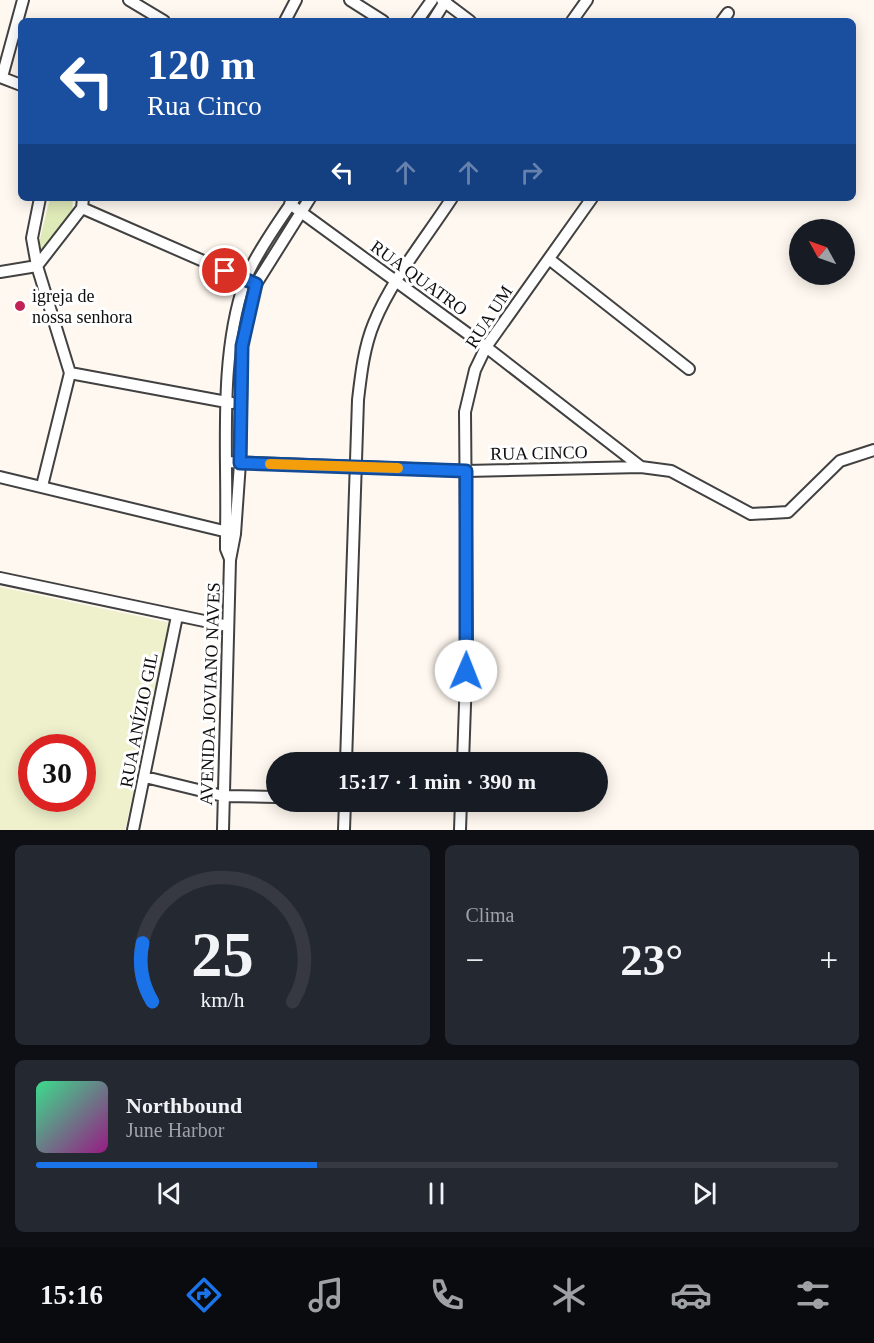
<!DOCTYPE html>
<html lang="pt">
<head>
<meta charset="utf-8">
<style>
	body { margin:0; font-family:Georgia,serif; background:#242831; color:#f1f3f6; height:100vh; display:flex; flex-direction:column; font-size:22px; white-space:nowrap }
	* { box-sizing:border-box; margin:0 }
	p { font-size:20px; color:#9ea1a6 }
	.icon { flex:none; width:33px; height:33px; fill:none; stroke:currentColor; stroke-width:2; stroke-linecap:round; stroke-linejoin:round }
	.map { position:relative; height:830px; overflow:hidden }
	.side { display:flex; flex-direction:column; gap:15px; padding:15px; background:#0d0f14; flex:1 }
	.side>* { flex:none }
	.hud { position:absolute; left:18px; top:18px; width:838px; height:183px; border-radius:9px; box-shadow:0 3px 15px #0003; background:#1a4fa0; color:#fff; overflow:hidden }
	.needle { width:39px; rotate:310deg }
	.fabs { position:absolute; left:789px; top:219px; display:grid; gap:12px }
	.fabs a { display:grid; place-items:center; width:66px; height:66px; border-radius:50%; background:#171b24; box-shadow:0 3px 15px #0003; font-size:30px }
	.speed { position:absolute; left:18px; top:734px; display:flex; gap:12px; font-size:30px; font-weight:700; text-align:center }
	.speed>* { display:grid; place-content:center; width:78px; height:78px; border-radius:50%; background:#171b24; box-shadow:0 3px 15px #0003; line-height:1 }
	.speed .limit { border:9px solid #d22; background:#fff; color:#111 }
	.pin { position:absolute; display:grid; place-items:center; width:51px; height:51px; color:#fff; margin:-26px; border:3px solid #fff; border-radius:50%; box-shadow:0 2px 6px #0007 }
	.me { position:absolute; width:66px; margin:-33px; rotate:1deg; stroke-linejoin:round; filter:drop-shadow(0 0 4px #0008) }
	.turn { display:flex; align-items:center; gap:21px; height:126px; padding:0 30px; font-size:27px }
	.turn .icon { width:78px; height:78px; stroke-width:2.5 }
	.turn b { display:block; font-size:42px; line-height:51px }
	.lanes { display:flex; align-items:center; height:57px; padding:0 30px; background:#0003; justify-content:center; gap:30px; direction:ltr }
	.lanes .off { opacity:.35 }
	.big { font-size:45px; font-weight:800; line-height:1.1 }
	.side .card { flex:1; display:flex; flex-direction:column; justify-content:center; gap:9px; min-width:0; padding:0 21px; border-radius:9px; background:#242831 }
	.side .dial { align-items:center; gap:0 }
	.dial svg { height:156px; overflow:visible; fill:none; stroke:#363941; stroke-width:7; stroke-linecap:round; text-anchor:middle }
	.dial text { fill:#f1f3f6; stroke:none }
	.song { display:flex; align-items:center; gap:18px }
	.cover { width:72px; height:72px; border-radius:9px; background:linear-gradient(135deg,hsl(150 70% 55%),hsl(310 70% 35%)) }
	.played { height:6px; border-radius:3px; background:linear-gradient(90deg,#1a73e8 35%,#363941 35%) }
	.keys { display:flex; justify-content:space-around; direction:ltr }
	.heat { display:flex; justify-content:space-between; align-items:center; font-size:33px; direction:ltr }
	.side .tiles { flex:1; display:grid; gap:15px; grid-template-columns:1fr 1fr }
	.card:last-child { grid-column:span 2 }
	.trip { position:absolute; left:266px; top:752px; width:342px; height:60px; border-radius:30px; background:#171b24; box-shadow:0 3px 15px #0003; font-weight:800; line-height:60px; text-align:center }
	.menu { display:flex; height:96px; justify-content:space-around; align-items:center; background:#090b0e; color:#9ea1a6 }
	.menu .icon { width:42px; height:42px }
	.menu .selected { color:#1a73e8 }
	.menu b { font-size:27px; color:#f1f3f6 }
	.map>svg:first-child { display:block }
	.green { fill:#dfeab9 }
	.pitch { fill:#eef1cb; fill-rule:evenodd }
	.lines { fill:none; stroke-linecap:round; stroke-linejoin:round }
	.minor-casing { stroke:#414141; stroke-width:14 }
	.minor { stroke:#fff; stroke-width:10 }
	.route-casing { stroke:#114b97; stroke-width:15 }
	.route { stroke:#1a73e8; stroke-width:10 }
	.slow { stroke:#f59e0b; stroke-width:10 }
	.poi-dot { fill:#c12454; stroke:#fff; stroke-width:2 }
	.labels { text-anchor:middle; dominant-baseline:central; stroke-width:6; stroke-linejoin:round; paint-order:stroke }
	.street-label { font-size:18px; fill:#0e0e0e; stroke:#fff }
	.poi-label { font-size:18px; fill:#0e0e0e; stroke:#fff; text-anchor:start }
</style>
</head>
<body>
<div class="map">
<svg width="874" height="830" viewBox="0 0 874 830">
	<rect width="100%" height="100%" fill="#fff8f0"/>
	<path class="green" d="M50,198H73L72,212L40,252L37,251Z"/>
	<path class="pitch" d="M0,587L171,623L125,830H0ZM32,747H82V798H32Z"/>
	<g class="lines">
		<g class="minor-casing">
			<path id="minor" d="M129,0L164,21
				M350,0L383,21
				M442,0L470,21
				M285,21L296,0
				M417,21L432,0
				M433,21L446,0
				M572,21L587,0
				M722,21L728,13
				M0,77L21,85
				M2,77L23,0
				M290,204L486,347L641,467
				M82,208L249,281
				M549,259L689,369
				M0,272L37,266L32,238L40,198
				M70,373L232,403
				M228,462L466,471L641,467L671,471L751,514L788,512L840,461L874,450
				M0,477L232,533
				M42,486L70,373L37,266L82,208L83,198
				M230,559L226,549V533C228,452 218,359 245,281C252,260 281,218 295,198
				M0,578L228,626
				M346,762L358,400C361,374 364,347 374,323C392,279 426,238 452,198
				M463,762L467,648L465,412L475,370L486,347L592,198
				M145,777L223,796L276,797
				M434,801L461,802
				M133,830L177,616
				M223,830L230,560L235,534L240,463L242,346L247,317L256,284L310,198
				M344,830L345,801
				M460,830L461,801"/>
		</g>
		<use href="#minor" class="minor"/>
	</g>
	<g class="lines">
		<g class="route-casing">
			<path id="route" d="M225,271L256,284L242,346L240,463L466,471V671"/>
		</g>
		<use href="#route" class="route"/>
		<path class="slow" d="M270,464L398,468"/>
	</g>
	<circle class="poi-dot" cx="20" cy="306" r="6"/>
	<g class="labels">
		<g class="street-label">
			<text transform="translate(419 278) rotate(36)">RUA QUATRO</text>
			<text transform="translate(489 317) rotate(-57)">RUA UM</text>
			<text transform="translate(539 453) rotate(-1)">RUA CINCO</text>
			<text transform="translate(210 694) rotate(-88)">AVENIDA JOVIANO NAVES</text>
			<text transform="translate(139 720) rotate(-79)">RUA ANÍZIO GIL</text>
		</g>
		<g class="poi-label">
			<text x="32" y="296">igreja de<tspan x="32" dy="21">nossa senhora</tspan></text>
		</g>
	</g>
</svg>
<div class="fabs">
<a><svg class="needle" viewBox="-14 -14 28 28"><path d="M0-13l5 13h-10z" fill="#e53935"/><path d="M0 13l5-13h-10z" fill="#9ea1a6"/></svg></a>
</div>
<div class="speed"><div class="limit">30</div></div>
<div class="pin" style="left:225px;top:271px;background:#d93025"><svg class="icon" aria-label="arrive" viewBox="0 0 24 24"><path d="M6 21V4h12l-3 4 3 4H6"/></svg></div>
<svg class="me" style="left:466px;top:671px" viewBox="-20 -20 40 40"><circle r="19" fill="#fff"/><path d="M0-13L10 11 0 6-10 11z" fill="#1a73e8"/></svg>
<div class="trip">15:17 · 1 min · 390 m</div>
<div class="hud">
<div class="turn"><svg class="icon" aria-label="left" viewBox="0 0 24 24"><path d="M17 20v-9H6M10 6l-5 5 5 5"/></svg><div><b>120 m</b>Rua Cinco</div></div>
<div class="lanes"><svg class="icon" aria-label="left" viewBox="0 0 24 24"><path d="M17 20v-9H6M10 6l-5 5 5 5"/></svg><svg class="icon off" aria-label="ahead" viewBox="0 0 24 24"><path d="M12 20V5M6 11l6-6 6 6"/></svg><svg class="icon off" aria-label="ahead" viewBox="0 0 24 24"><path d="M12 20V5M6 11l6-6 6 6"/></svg><svg class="icon off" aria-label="right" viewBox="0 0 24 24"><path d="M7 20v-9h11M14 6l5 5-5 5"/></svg></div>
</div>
</div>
<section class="side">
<div class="tiles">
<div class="card dial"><svg viewBox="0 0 100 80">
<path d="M14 69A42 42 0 1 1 86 69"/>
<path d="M14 69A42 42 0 0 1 9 39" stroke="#1a73e8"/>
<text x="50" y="56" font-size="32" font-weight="700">25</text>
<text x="50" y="72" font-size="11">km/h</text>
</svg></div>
<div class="card"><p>Clima</p>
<div class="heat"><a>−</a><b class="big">23°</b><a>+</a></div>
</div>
<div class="card">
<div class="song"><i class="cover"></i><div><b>Northbound</b><p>June Harbor</p></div></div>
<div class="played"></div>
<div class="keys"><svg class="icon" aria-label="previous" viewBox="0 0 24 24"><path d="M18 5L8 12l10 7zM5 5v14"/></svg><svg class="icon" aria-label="pause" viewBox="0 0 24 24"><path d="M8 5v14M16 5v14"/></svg><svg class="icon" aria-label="next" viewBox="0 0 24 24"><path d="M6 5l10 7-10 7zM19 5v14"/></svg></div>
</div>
</div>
</section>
<nav class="menu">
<b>15:16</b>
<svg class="icon selected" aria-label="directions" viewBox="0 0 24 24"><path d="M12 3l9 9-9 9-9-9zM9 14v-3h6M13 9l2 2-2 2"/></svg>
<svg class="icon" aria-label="music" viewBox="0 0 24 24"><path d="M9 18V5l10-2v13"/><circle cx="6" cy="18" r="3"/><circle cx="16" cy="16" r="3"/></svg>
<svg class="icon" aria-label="phone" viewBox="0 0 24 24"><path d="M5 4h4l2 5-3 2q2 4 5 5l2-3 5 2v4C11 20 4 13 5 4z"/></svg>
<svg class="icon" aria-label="climate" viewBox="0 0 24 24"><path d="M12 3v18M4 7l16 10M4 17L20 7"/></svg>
<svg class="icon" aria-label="car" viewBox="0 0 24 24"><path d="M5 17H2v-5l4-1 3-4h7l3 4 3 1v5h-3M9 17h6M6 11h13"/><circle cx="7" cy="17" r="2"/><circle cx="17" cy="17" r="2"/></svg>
<svg class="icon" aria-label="filters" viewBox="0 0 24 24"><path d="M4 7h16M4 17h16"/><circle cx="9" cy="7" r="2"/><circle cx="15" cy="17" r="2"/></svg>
</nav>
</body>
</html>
